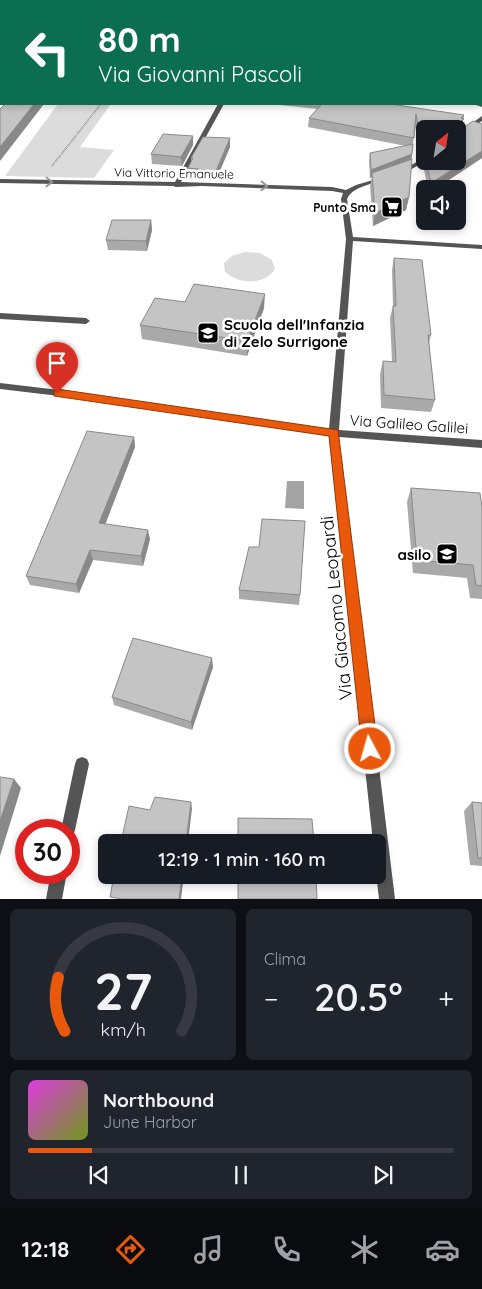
<!DOCTYPE html>
<html lang="it">
<head>
<meta charset="utf-8">
<style>
	body { margin:0; font-family:Quicksand,sans-serif; background:#20242c; color:#f1f3f6; height:100vh; display:flex; flex-direction:column; font-size:19px; white-space:nowrap }
	* { box-sizing:border-box; margin:0 }
	p { font-size:16px; color:#9ea1a6 }
	.icon { flex:none; width:28px; height:28px; fill:none; stroke:currentColor; stroke-width:2; stroke-linecap:round; stroke-linejoin:round }
	.map { position:relative; height:899px; overflow:hidden }
	.sheet { display:flex; flex-direction:column; gap:10px; padding:10px; background:#0d0f14; flex:1 }
	.sheet>* { flex:none }
	.banner { position:absolute; left:0px; top:0px; width:482px; height:105px; box-shadow:0 2px 8px #0003; background:#0b6e4f; color:#fff; overflow:hidden }
	.needle { width:32px; rotate:30deg }
	.controls { position:absolute; left:416px; top:120px; display:grid; gap:10px }
	.controls a { display:grid; place-items:center; width:50px; height:50px; border-radius:8px; background:#171b24; box-shadow:0 2px 8px #0003; font-size:25px }
	.speed { position:absolute; left:15px; top:819px; display:flex; gap:10px; font-size:25px; font-weight:700; text-align:center }
	.speed>* { display:grid; place-content:center; width:65px; height:65px; border-radius:50%; background:#171b24; box-shadow:0 2px 8px #0003; line-height:1 }
	.speed .limit { border:8px solid #d22; background:#fff; color:#111 }
	.pin { position:absolute; display:grid; place-items:center; width:42px; height:42px; color:#fff; margin:-51px -21px; border-radius:50% 50% 50% 0; rotate:-45deg; box-shadow:0 0 5px #0007 }
	.pin .icon { rotate:45deg }
	.me { position:absolute; width:55px; margin:-28px; rotate:354deg; stroke-linejoin:round; filter:drop-shadow(0 0 4px #0008) }
	.turn { display:flex; align-items:center; gap:18px; height:105px; padding:0 15px; font-size:22px }
	.turn .icon { width:65px; height:65px; stroke-width:2.5 }
	.turn b { display:block; font-size:35px; line-height:42px }
	.big { font-size:38px; font-weight:600; line-height:1.1 }
	.sheet .widget { flex:1; display:flex; flex-direction:column; justify-content:center; gap:8px; min-width:0; padding:0 18px; border-radius:8px; background:#20242c }
	.sheet .dial { align-items:center; gap:0 }
	.dial svg { height:130px; overflow:visible; fill:none; stroke:#363941; stroke-width:7; stroke-linecap:round; text-anchor:middle }
	.dial text { fill:#f1f3f6; stroke:none }
	.song { display:flex; align-items:center; gap:15px }
	.cover { width:60px; height:60px; border-radius:8px; background:linear-gradient(135deg,hsl(300 70% 55%),hsl(80 70% 35%)) }
	.played { height:5px; border-radius:2px; background:linear-gradient(90deg,#ea580c 15%,#363941 15%) }
	.keys { display:flex; justify-content:space-around; direction:ltr }
	.heat { display:flex; justify-content:space-between; align-items:center; font-size:28px; direction:ltr }
	.sheet .tiles { flex:1; display:grid; gap:10px; grid-template-columns:1fr 1fr }
	.widget:last-child { grid-column:span 2 }
	.trip { position:absolute; left:98px; top:834px; width:288px; height:50px; border-radius:8px; background:#171b24; box-shadow:0 2px 8px #0003; font-weight:600; line-height:50px; text-align:center }
	.dock { display:flex; height:80px; justify-content:space-around; align-items:center; background:#090b0e; color:#9ea1a6 }
	.dock .icon { width:35px; height:35px }
	.dock .on { color:#ea580c }
	.dock b { font-size:22px; color:#f1f3f6 }
	.map>svg:first-child { display:block }
	.green { fill:#dcdcdc }
	.water { fill:#a3a3a3 }
	.lines { fill:none; stroke-linecap:round; stroke-linejoin:round }
	.path { stroke:#777; stroke-width:2; stroke-dasharray:0.5 1; stroke-linecap:butt }
	.minor { fill:#555; fill-rule:evenodd }
	.wall { fill:#a9a9a9 }
	.shaded-wall { fill:#898989 }
	.building { fill:#c4c4c4; stroke:#898989 }
	.oneway { stroke:#999 }
	.route { fill:#ea580c; stroke:#983908 }
	.labels { text-anchor:middle; dominant-baseline:central; stroke-width:5; stroke-linejoin:round; paint-order:stroke }
	.far-street-label { font-size:12px; fill:#000; stroke:#fff }
	.far-poi-label { font-size:12px; font-weight:bold; fill:#000; stroke:#fff; text-anchor:end }
	.poi-label { font-size:15px; font-weight:bold; fill:#000; stroke:#fff; text-anchor:start }
	.street-label { font-size:15px; fill:#000; stroke:#fff }
	.near-street-label { font-size:18px; fill:#000; stroke:#fff }
</style>
</head>
<body>
<div class="map">
<svg width="482" height="899" viewBox="0 0 482 899">
	<rect width="100%" height="100%" fill="#fff"/>
	<path class="green" d="M58,104H111L80,147L114,150L94,178L5,176Z
		M245,252L260,253L272,260L275,269C264,286 238,284 225,272L224,263L232,256Z"/>
	<path class="water" d="M287,481H304V509L285,508Z"/>
	<g class="lines">
		<path class="path" d="M52,166L101,104"/>
		<path class="minor" d="M454,0H458L459,1H455Z
			M481,31H482V33H481Z
			M481,38H482V42H481Z
			M0,45H1V47H0Z
			M482,103V107L473,104H481Z
			M218,104H224L181,182L332,187L346,190L356,185L383,177L385,178V180C373,184 353,186 347,199L353,237L482,245V249L353,241L339,430L482,440V448L339,437L395,899H379L376,873V842H373L329,436L76,398L0,389V383L76,392L329,429L346,239L341,199L343,193L332,191L202,186L176,187L173,186L0,183V179L175,182Z
			M482,116V121L458,137V133Z
			M425,157L426,161L401,175L396,174Z
			M0,313L86,318L90,321L86,324L0,319Z
			M82,757L87,759L89,764L75,830L73,835L69,837V830H61L75,764L77,759Z
			M51,872H67L62,899H46Z"/>
	</g>
	<path class="wall" d="M475,0H482V8H481V1H476Z
		M271,104H390L463,119L462,128L482,124V158L435,189H428L423,165L425,156V161H458L425,129V156L421,157L420,149L415,126L411,160L409,197L406,210L373,226L370,186L372,177L370,178L369,161L370,153L406,146L308,127L309,118L317,109Z
		M193,136V145L182,166L152,164L151,154Z
		M230,138V147L216,180L189,178L188,168L191,162V158Z
		M151,220L152,230L147,251L108,250L106,240Z
		M394,258L431,335L429,343L435,400L431,412L381,408L380,374L383,361L392,362L390,318L393,306L392,270Z
		M185,302L264,308L247,356L142,339L140,325Z
		M134,437L135,447L105,524L150,539L143,566L93,560L79,593L30,585L26,576Z
		M411,488L482,507V599L470,598L467,578L413,573L407,502Z
		M239,590L300,595L299,605L239,599Z
		M213,667L192,730L114,705L112,697Z
		M472,802L482,803V866L470,865L464,811Z"/>
	<path class="shaded-wall" d="M34,104H44L0,161V147Z
		M464,115L462,128L458,132V124L461,118Z
		M193,136V145L182,166L181,157Z
		M230,138V147L216,180V171Z
		M423,147H425V156L421,157Z
		M482,151V158L435,189H430L431,183Z
		M412,154L411,162L372,173V177L370,178L371,170Z
		M409,197L406,210L373,226L375,213Z
		M151,220L152,230L147,251L146,241Z
		M265,294L264,308L247,356V341Z
		M134,437L135,447L102,533L99,523Z
		M148,530L150,539L143,566L141,556Z
		M90,550L93,560L79,593L76,584Z
		M212,658L213,667L192,730L191,722Z
		M14,779L21,788L0,856V821Z
		M191,802L192,809L188,842H186Z
		M182,875H184L181,899H179Z"/>
	<path class="building" d="M5,104H34L0,147V109Z
		M322,104H390L464,115L461,118L464,119L458,124L460,130L473,121L482,124V151L431,183L426,161H458V129H425V140L421,139L416,114L414,138L309,118Z
		M163,134L193,136L181,157L151,154Z
		M203,137L230,138L216,171L188,168L193,158H191Z
		M422,141H425V147H423Z
		M413,144L412,154L371,170L370,153Z
		M412,159L409,197L375,213L372,173Z
		M112,220H151L146,241L106,240Z
		M394,258L422,260L431,335H428L435,400L384,395L383,361L396,362L393,306H396Z
		M194,284L265,294L247,341L140,325L155,298L185,302Z
		M87,431L134,437L99,523L148,530L141,556L90,550L76,584L26,576Z
		M411,488L480,493L482,507V586L476,585L473,565L417,560Z
		M262,519L305,521L300,595L239,590L249,547H259Z
		M133,638L212,658L191,722L112,697Z
		M0,777L14,779L0,821Z
		M155,797L191,802L186,842H121L129,806L150,810Z
		M472,802L482,803V858H478Z
		M238,818L312,819L314,842H238Z
		M114,875H182L179,899H122L110,897Z
		M238,875H316L317,899H238Z"/>
	<defs><path id="oneway-chevron" d="M-2-3.5L2.5 0L-2 3.5" fill="none" stroke-width="1.6" stroke-linecap="round" stroke-linejoin="round" transform="scale(1.25)"/></defs>
	<g class="oneway">
		<use href="#oneway-chevron" transform="translate(49 182) rotate(1)"/>
		<use href="#oneway-chevron" transform="translate(264 186) rotate(2)"/>
	</g>
	<path class="route" d="M57,389L338,430L378,749L376,755L370,757L364,755L362,749L329,436L54,396V390Z"/>
	<defs>
		<g id="supermarket-square" transform="scale(1.125)"><rect x="-9" y="-9" width="18" height="18" rx="4" fill="#000" stroke="#fff"/><path d="M-6-5.5h2.5l.6 2H6L4.5 2H-2.5L-4.4-4H-6ZM-1.5 3.2a1.3 1.3 0 1 0 .1 0ZM3 3.2a1.3 1.3 0 1 0 .1 0Z" fill="#fff"/></g>
		<g id="school-square" transform="scale(1.125)"><rect x="-9" y="-9" width="18" height="18" rx="4" fill="#000" stroke="#fff"/><path d="M0-5L7-2L0 1L-7-2ZM-4 1L0 2.5L4 1V4Q0 6-4 4Z" fill="#fff"/></g>
	</defs>
	<g fill-rule="evenodd">
		<use href="#supermarket-square" x="392" y="207"/>
		<use href="#school-square" x="208" y="333"/>
		<use href="#school-square" x="447" y="554"/>
	</g>
	<g class="labels">
		<g class="far-street-label">
			<text transform="translate(174 173) rotate(1)">Via Vittorio Emanuele</text>
		</g>
		<g class="far-poi-label">
			<text x="376" y="207">Punto Sma</text>
		</g>
		<g class="poi-label">
			<text x="224" y="324">Scuola dell'Infanzia<tspan x="224" dy="17">di Zelo Surrigone</tspan></text>
			<text x="431" y="554" text-anchor="end">asilo</text>
		</g>
		<g class="street-label">
			<text transform="translate(409 424) rotate(4)">Via Galileo Galilei</text>
		</g>
		<g class="near-street-label">
			<text transform="translate(336 608) rotate(-96)">Via Giacomo Leopardi</text>
		</g>
	</g>
</svg>
<div class="controls">
<a><svg class="needle" viewBox="-14 -14 28 28"><path d="M0-13l5 13h-10z" fill="#e53935"/><path d="M0 13l5-13h-10z" fill="#9ea1a6"/></svg></a>
<a><svg class="icon" aria-label="sound" viewBox="0 0 24 24"><path d="M4 9h4l5-4v14l-5-4H4zM17 9q2 3 0 6"/></svg></a>
</div>
<div class="speed"><div class="limit">30</div></div>
<div class="pin" style="left:57px;top:393px;background:#d93025"><svg class="icon" aria-label="arrive" viewBox="0 0 24 24"><path d="M6 21V4h12l-3 4 3 4H6"/></svg></div>
<svg class="me" style="left:370px;top:749px" viewBox="-20 -20 40 40"><circle r="17" fill="#ea580c" stroke="#fff" stroke-width="3"/><path d="M0-11L8 9 0 5-8 9z" fill="#fff"/></svg>
<div class="trip">12:19 · 1 min · 160 m</div>
<div class="banner">
<div class="turn"><svg class="icon" aria-label="left" viewBox="0 0 24 24"><path d="M17 20v-9H6M10 6l-5 5 5 5"/></svg><div><b>80 m</b>Via Giovanni Pascoli</div></div>
</div>
</div>
<section class="sheet">
<div class="tiles">
<div class="widget dial"><svg viewBox="0 0 100 80">
<path d="M14 69A42 42 0 1 1 86 69"/>
<path d="M14 69A42 42 0 0 1 10 36" stroke="#ea580c"/>
<text x="50" y="56" font-size="32" font-weight="700">27</text>
<text x="50" y="72" font-size="11">km/h</text>
</svg></div>
<div class="widget"><p>Clima</p>
<div class="heat"><a>−</a><b class="big">20.5°</b><a>+</a></div>
</div>
<div class="widget">
<div class="song"><i class="cover"></i><div><b>Northbound</b><p>June Harbor</p></div></div>
<div class="played"></div>
<div class="keys"><svg class="icon" aria-label="previous" viewBox="0 0 24 24"><path d="M18 5L8 12l10 7zM5 5v14"/></svg><svg class="icon" aria-label="pause" viewBox="0 0 24 24"><path d="M8 5v14M16 5v14"/></svg><svg class="icon" aria-label="next" viewBox="0 0 24 24"><path d="M6 5l10 7-10 7zM19 5v14"/></svg></div>
</div>
</div>
</section>
<nav class="dock">
<b>12:18</b>
<svg class="icon on" aria-label="directions" viewBox="0 0 24 24"><path d="M12 3l9 9-9 9-9-9zM9 14v-3h6M13 9l2 2-2 2"/></svg>
<svg class="icon" aria-label="music" viewBox="0 0 24 24"><path d="M9 18V5l10-2v13"/><circle cx="6" cy="18" r="3"/><circle cx="16" cy="16" r="3"/></svg>
<svg class="icon" aria-label="phone" viewBox="0 0 24 24"><path d="M5 4h4l2 5-3 2q2 4 5 5l2-3 5 2v4C11 20 4 13 5 4z"/></svg>
<svg class="icon" aria-label="climate" viewBox="0 0 24 24"><path d="M12 3v18M4 7l16 10M4 17L20 7"/></svg>
<svg class="icon" aria-label="car" viewBox="0 0 24 24"><path d="M5 17H2v-5l4-1 3-4h7l3 4 3 1v5h-3M9 17h6M6 11h13"/><circle cx="7" cy="17" r="2"/><circle cx="17" cy="17" r="2"/></svg>
</nav>
</body>
</html>
